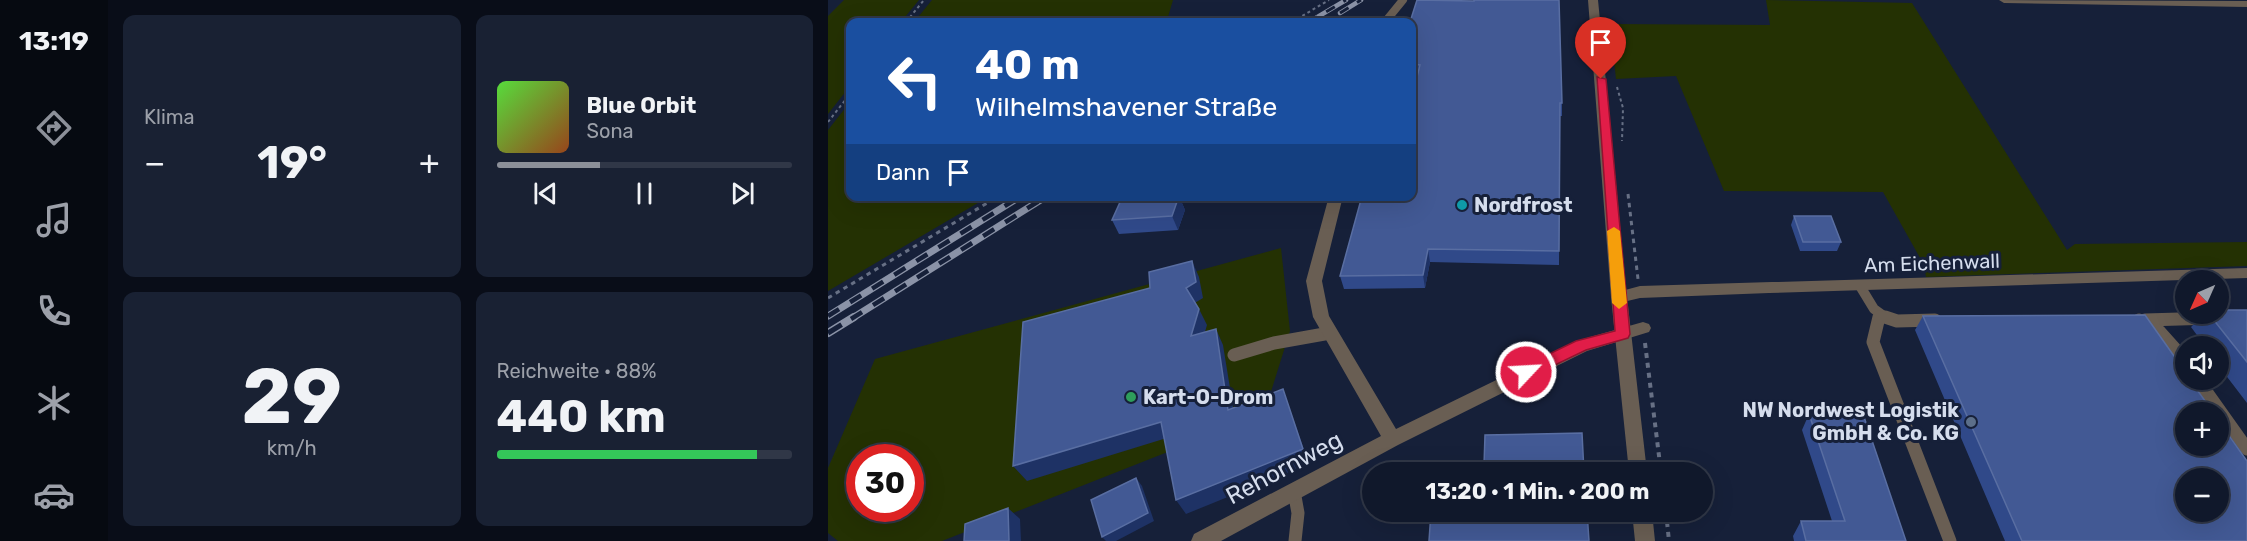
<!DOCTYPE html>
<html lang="de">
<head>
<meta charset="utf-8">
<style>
	body { margin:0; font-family:Rubik,sans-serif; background:#192133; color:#f1f3f6; height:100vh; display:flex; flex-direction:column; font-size:22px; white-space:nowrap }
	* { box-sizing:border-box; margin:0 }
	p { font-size:20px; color:#9ca0a9 }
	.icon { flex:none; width:33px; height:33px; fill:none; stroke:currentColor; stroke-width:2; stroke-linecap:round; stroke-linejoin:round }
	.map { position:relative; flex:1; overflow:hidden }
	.panel { display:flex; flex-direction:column; gap:15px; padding:15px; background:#090d18; width:720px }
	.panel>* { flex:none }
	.hud { position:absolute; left:18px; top:18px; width:570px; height:183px; border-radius:12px; box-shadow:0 6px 24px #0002,0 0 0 2px #303747; background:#1a4fa0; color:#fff; overflow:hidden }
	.needle { width:39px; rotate:225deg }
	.controls { position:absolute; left:1347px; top:270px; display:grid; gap:12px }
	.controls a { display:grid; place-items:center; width:54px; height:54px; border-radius:50%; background:#10182b; box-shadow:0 6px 24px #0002,0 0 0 2px #303747; font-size:30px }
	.speed { position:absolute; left:18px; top:444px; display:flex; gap:12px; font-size:30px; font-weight:700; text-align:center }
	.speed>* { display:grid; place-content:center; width:78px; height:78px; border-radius:50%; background:#10182b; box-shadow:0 6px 24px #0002,0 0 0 2px #303747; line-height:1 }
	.speed .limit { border:9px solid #d22; background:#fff; color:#111 }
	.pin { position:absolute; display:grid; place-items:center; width:51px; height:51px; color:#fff; margin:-62px -26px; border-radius:50% 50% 50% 0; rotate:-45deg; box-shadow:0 0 6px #0007 }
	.pin .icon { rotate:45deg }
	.me { position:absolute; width:66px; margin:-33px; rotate:65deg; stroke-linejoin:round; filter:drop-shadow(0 0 4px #0008) }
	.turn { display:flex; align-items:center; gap:21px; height:126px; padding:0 30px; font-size:27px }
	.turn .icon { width:78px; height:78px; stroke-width:2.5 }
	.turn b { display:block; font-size:42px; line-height:51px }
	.then { display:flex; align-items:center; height:57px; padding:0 30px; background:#0003; gap:12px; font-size:22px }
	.big { font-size:45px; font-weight:700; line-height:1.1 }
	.panel .card { flex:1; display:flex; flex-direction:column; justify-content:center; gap:9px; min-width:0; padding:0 21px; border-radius:12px; background:#192133 }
	.panel .dial { align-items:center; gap:0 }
	.dial b { font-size:78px; line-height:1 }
	.song { display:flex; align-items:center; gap:18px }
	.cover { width:72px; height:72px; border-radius:9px; background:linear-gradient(135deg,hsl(110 70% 55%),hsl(20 70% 35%)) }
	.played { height:6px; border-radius:3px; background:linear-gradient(90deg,#8c9099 35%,#303747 35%) }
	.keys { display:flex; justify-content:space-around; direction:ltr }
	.heat { display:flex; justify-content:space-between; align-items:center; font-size:33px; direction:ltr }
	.charge { height:9px; border-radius:4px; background:linear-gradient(90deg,#34c759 88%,#303747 0) }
	.panel .tiles { flex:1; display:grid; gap:15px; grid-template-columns:repeat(2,1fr) }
	.trip { position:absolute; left:534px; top:462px; width:351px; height:60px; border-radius:30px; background:#10182b; box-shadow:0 6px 24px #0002,0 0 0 2px #303747; font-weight:700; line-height:60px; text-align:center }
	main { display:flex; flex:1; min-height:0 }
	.menu { display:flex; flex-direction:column; width:108px; justify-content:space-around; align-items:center; background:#060a11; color:#9ca0a9 }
	.menu .icon { width:42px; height:42px }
	.menu .current { color:#8c9099 }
	.menu b { font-size:27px; color:#f1f3f6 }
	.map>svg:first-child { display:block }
	.green { fill:#243103; fill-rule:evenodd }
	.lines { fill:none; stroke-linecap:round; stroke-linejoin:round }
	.path-far2 { stroke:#677085; stroke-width:2; stroke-dasharray:3 3; stroke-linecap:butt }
	.path-far1 { stroke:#677085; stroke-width:3; stroke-dasharray:4.5 4.5; stroke-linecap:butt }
	.path { stroke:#677085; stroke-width:4; stroke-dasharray:5 5; stroke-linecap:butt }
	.service-far2 { stroke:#695e53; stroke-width:8 }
	.service-far1 { stroke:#695e53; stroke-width:10 }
	.service { stroke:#695e53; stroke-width:13 }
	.minor { fill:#695e53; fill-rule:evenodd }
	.tertiary { fill:#695e53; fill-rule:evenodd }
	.rail-far2-casing { stroke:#8b93a7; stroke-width:4.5 }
	.rail-far1-casing { stroke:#8b93a7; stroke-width:7 }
	.rail-casing { stroke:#8b93a7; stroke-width:8 }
	.rail-far2 { stroke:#162039; stroke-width:3; stroke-dasharray:10; stroke-linecap:butt }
	.rail-far1 { stroke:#162039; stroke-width:4.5; stroke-dasharray:13; stroke-linecap:butt }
	.rail { stroke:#162039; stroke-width:5; stroke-dasharray:16; stroke-linecap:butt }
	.wall { fill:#304989 }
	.shaded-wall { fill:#1e3265 }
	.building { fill:#425994; stroke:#596ea2; stroke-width:1.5; fill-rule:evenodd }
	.route { fill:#e11d48; stroke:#92132f; stroke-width:1.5 }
	.slow { fill:#f59e0b }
	.culture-dot { fill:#0f9aa8; stroke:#162039; stroke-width:2 }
	.leisure-dot { fill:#2e9e5b; stroke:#162039; stroke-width:2 }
	.service-dot { fill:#5c6f8a; stroke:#162039; stroke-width:2 }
	.labels { text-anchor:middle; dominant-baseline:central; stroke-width:6; stroke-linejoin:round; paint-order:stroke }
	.poi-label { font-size:20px; font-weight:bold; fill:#d5dded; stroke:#162039; text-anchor:start }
	.street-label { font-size:20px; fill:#d5dded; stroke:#162039 }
	.near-street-label { font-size:24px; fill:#d5dded; stroke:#162039 }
</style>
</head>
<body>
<main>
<nav class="menu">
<b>13:19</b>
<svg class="icon current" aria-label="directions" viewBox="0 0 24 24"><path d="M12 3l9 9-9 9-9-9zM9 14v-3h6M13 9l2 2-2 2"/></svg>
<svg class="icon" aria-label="music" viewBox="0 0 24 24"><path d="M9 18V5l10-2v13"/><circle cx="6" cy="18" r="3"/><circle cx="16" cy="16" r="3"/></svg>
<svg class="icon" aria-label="phone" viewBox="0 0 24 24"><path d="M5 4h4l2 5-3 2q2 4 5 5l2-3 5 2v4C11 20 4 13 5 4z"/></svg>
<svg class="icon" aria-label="climate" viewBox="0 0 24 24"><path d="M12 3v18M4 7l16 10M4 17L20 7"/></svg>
<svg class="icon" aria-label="car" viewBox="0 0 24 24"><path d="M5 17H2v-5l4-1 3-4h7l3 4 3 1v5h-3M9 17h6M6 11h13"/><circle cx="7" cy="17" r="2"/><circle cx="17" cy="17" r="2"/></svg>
</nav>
<section class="panel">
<div class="tiles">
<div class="card"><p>Klima</p>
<div class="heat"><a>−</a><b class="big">19°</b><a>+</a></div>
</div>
<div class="card">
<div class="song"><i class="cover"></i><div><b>Blue Orbit</b><p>Sona</p></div></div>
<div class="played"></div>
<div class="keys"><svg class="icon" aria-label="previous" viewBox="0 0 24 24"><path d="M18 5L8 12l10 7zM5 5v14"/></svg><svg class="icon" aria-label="pause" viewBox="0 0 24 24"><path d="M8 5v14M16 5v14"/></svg><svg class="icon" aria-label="next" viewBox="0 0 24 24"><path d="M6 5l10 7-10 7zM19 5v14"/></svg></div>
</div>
<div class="card dial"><b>29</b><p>km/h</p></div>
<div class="card"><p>Reichweite · 88%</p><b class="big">440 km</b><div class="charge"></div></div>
</div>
</section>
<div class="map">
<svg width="1419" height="541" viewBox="0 0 1419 541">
	<rect width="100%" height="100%" fill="#162039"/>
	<path class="green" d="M16,0H91L73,22H22V86L0,114V16Z
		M104,0H345L340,17L389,22H86Z
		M938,0L1084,3L1239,250L1247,244L1419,242V266L1098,277L1096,265L1055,192L896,191L848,76L788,79L782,24L942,25Z
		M22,102V196L160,197L0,291V130Z
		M453,248L462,331L436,414L114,541H10L0,533V468L47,359ZM32,458H82V508H32Z"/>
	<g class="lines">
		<path class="path-far2" d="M78,22L96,0
			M464,22L501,0
			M789,87L795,108L794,141
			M0,122L22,94"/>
		<path class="path-far1" d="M800,194L810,279
			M0,298L171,196"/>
		<path class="path" d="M817,343L833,472
			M838,512L841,541"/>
		<path class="service-far2" d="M557,22L575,0"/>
		<path class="service-far1" d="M1032,286L1046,309L1060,319
			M1050,319L1051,316
			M1368,319L1386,318"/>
		<path class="service" d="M1051,317L1045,342L1122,541
			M1057,317L1069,321L1107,320
			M1311,320L1332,332L1358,361
			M1317,320L1386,318
			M406,355L446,343L502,333
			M1370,380L1419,449
			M466,491L470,513L467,541"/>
		<path class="minor" d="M1171,0L1419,1V7L1176,3Z
			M501,196H515L494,281L501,316L568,429L748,341L815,322L821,324L823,328L821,332L759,351L570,445L393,541H363L366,534L553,436L485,317L478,281Z
			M1419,268V278L941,293L812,298L791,303L786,301L783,297L786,293L812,286Z"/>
		<path class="tertiary" d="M760,0H770L799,297L819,472H801L783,297Z
			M804,512H824L827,541H807Z"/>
		<g class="rail-far2-casing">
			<path id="rail-far2" d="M512,13L533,0
				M481,22L518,0"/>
		</g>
		<g class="rail-far1-casing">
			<path id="rail-far1" d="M0,316L193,196
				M23,319L219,196"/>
		</g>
		<g class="rail-casing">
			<path id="rail" d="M0,333L26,317"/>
		</g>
		<use href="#rail-far2" class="rail-far2"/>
		<use href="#rail-far1" class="rail-far1"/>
		<use href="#rail" class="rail"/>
	</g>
	<path class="wall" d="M584,22L734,103V116H732L731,265L602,262L597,288L516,289L512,276L584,196L589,77H584Z
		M351,196L357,210L350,230L291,234L284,220Z
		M966,216L1013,242L1009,251H972L963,225Z
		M1419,310V403L1390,365V346H1377L1363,327L1376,314H1390Z
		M1095,316L1419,541H1177L1087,330Z
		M981,414L1078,541H966L965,536L973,521H1004L974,430Z"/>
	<path class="shaded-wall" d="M351,196L357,210L350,230L344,216Z
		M600,249L602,262L597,288L595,275Z
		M364,261L371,277L375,298L365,304L358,288Z
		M371,309L379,325L371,352L363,336Z
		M388,329L395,345L408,425L400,410Z
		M455,389L481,464L358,514L348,500Z
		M333,422L342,437L199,481L185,466Z
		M308,478L314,486L326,521L288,541H278L274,537Z
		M180,508L192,519L193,541H181Z"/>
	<path class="building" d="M589,0L646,1V0H731L734,103H732L731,251L600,249L595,275L512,276L534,196H584V97L592,65L584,64V22H582Z
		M351,196L344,216L284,220L293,200Z
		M966,216H1003L1013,242H975Z
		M364,261L368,282L358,288L371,309L363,336L388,329L400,410L455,389L475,449L348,500L333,422L185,466L195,322L322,288L321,272Z
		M1390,310H1419V362L1381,314H1390Z
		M1317,315L1358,373V380H1362L1385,412H1358V446H1390V420L1419,461V541H1194L1095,316ZM1358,478H1390V512H1358Z
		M1034,411L1078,541H978L973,521H1017L981,414Z
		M754,433L756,472H606L607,466L656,465L657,435Z
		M308,478L320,513L274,537L263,500Z
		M180,508L181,541H136L137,524Z
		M603,512H759L761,541H601Z"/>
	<path class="route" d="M769,77L778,79L802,334L800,338L758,350L698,379L692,377L690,372L692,368L748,341L787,331Z"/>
	<path class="slow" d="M786,227L792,231L799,303L791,309L784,303L779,231Z"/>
	<circle class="culture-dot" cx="634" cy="205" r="6"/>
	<circle class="leisure-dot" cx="303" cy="397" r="6"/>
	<circle class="service-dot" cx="1143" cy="422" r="6"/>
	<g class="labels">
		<g class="poi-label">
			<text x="646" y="205">Nordfrost</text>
			<text x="315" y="397">Kart-O-Drom</text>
			<text x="1131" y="410" text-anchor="end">NW Nordwest Logistik<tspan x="1131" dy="23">GmbH &amp; Co. KG</tspan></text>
		</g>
		<g class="street-label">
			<text transform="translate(1104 263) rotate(-2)">Am Eichenwall</text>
		</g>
		<g class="near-street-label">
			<text transform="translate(456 468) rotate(-28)">Rehornweg</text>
		</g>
	</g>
</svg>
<div class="controls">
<a><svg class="needle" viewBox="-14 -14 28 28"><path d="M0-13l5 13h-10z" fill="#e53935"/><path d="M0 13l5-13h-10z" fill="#9ca0a9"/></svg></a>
<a><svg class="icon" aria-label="sound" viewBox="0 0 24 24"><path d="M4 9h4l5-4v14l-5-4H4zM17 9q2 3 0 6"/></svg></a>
<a>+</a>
<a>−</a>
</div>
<div class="speed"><div class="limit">30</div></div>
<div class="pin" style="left:773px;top:79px;background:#d93025"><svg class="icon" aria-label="arrive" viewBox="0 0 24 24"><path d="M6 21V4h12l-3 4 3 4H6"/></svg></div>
<svg class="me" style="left:698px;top:372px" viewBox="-20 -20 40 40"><circle r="17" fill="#e11d48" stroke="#fff" stroke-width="3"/><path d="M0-11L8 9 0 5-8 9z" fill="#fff"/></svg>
<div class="trip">13:20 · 1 Min. · 200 m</div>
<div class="hud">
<div class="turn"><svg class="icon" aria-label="left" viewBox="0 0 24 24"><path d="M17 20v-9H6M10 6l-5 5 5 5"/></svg><div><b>40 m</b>Wilhelmshavener Straße</div></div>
<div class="then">Dann<svg class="icon" aria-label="arrive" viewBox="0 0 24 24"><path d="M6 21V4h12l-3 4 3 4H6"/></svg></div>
</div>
</div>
</main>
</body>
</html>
